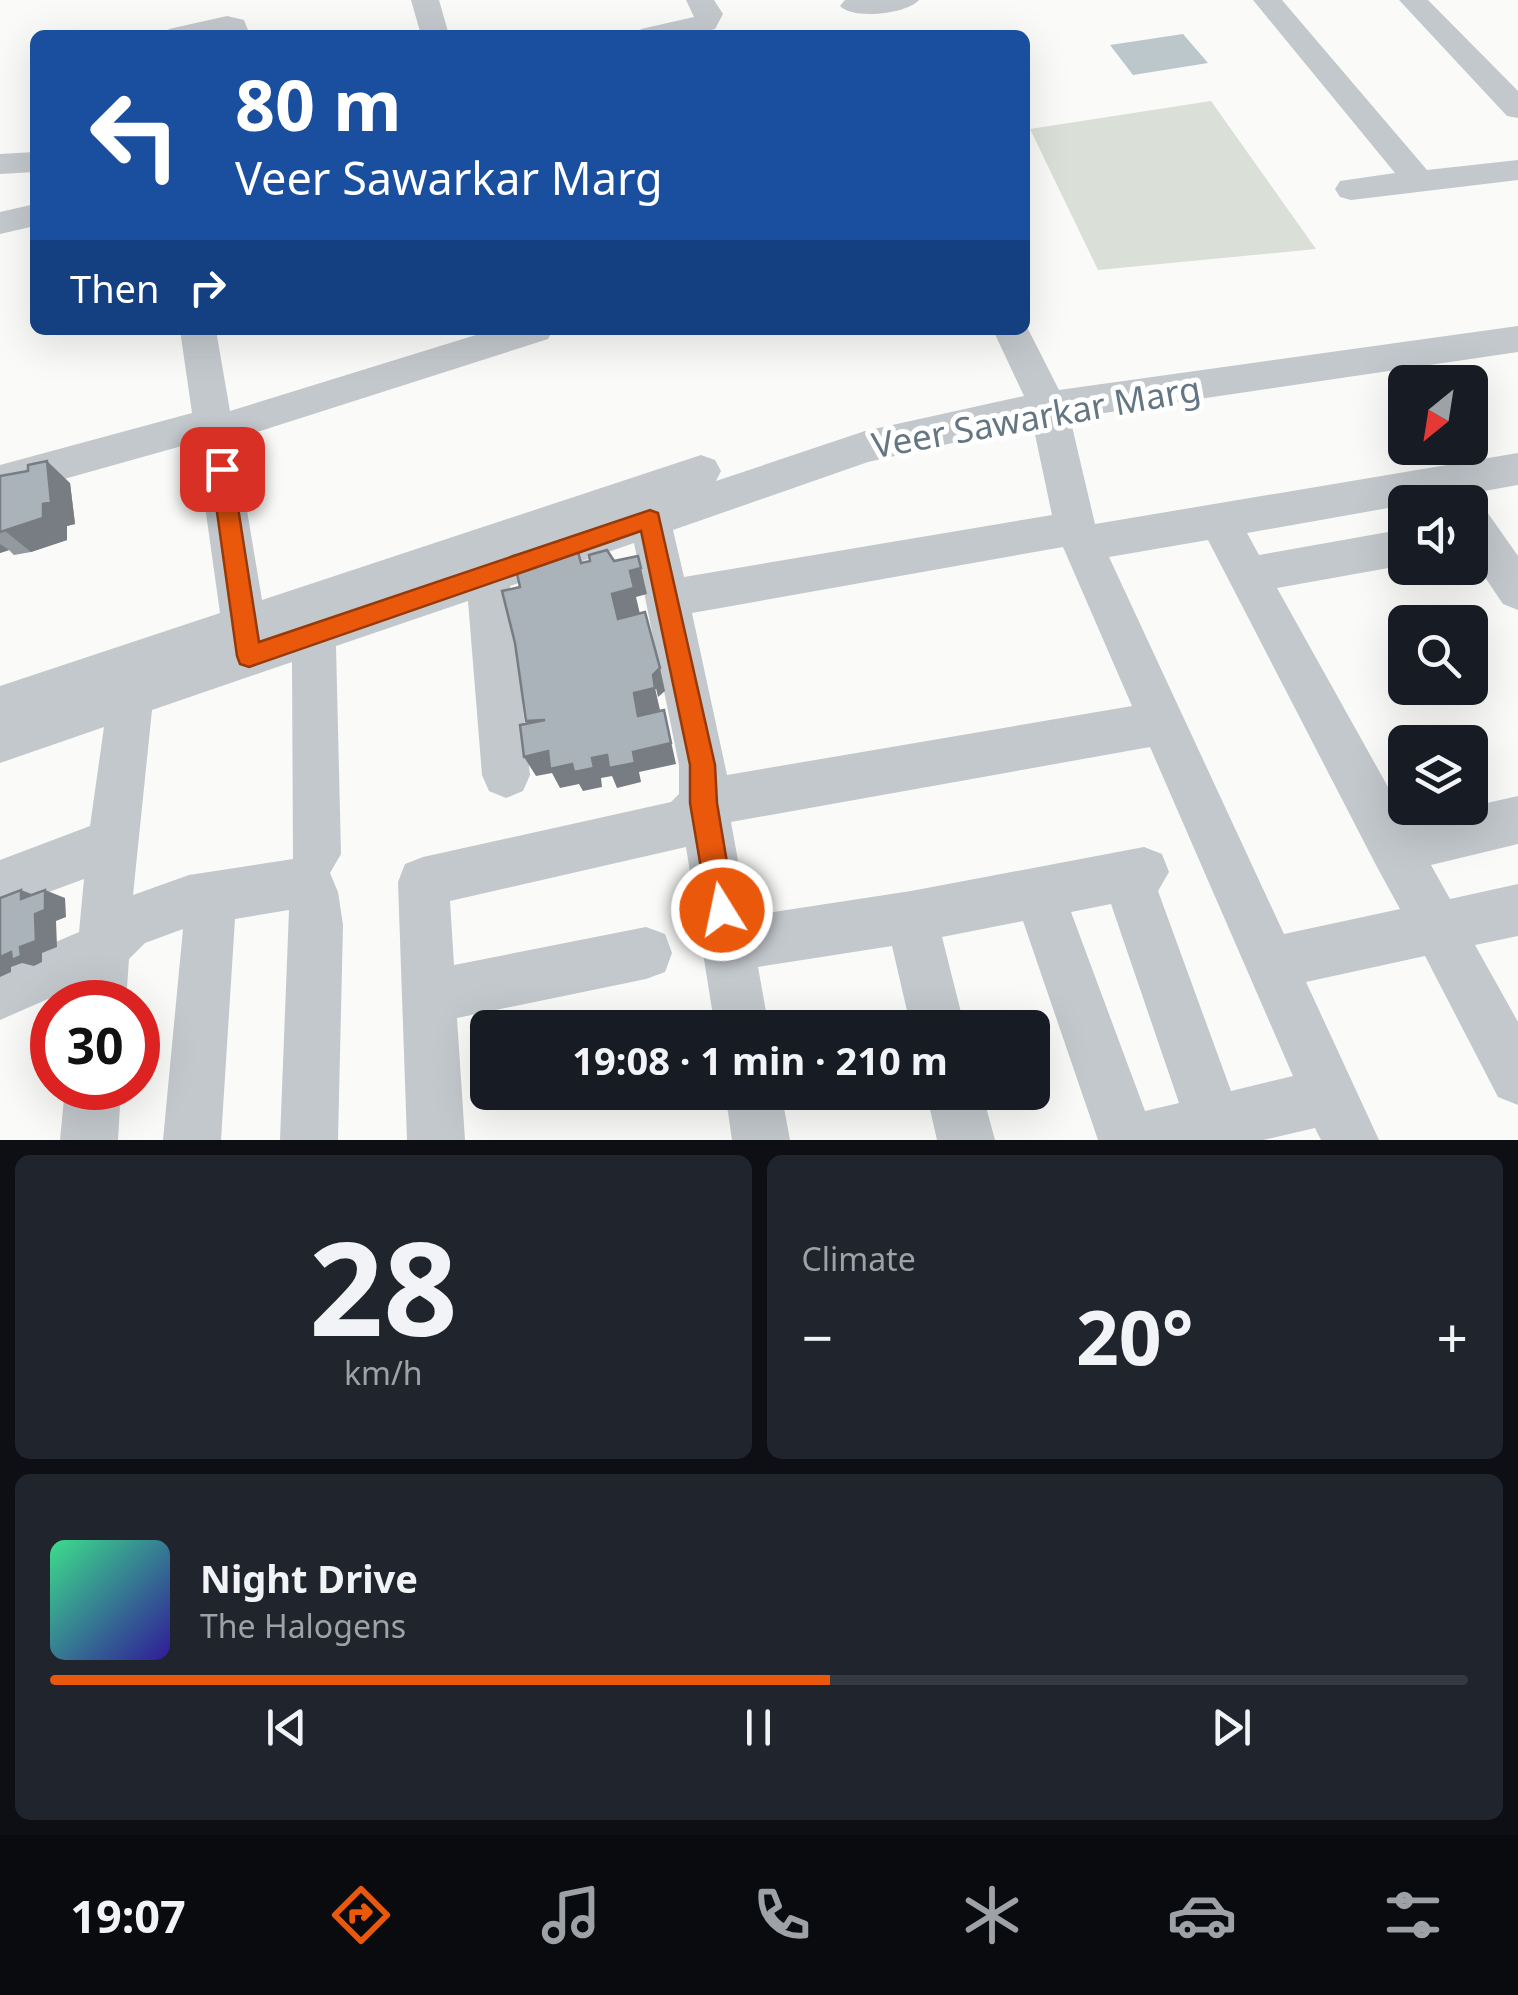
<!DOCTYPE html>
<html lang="en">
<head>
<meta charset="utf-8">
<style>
	body { margin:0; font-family:"Noto Sans",sans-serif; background:#20242c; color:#f1f3f6; height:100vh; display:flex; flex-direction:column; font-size:38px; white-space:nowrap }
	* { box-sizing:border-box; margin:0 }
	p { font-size:32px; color:#9ea1a6 }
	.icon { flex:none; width:55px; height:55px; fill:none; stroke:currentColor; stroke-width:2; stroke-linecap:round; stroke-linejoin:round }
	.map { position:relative; height:1140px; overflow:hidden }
	.details { display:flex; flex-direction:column; gap:15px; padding:15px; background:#0d0f14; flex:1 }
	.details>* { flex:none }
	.banner { position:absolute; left:30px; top:30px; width:1000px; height:305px; border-radius:15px; box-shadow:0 10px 40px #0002; background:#1a4fa0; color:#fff; overflow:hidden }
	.needle { width:65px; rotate:210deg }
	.tools { position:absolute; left:1388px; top:365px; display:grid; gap:20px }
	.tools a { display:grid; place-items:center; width:100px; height:100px; border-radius:15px; background:#171b24; box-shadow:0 10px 40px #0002; font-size:50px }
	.speed { position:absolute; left:30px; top:980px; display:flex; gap:20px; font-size:50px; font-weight:700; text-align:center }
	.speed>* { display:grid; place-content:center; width:130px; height:130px; border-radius:50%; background:#171b24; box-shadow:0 10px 40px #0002; line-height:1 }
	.speed .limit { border:15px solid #d22; background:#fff; color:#111 }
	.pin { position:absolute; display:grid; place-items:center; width:85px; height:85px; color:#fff; margin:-42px; border-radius:20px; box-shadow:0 5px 15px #0006 }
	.me { position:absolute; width:110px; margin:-55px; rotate:350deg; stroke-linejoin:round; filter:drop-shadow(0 0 8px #0008) }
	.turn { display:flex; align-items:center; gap:35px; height:210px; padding:0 40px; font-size:45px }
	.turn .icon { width:130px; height:130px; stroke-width:2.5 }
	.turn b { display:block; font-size:70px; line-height:85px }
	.then { display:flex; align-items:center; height:95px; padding:0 40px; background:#0003; gap:20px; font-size:38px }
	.big { font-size:75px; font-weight:700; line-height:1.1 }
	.details .tile { flex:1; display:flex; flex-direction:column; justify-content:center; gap:15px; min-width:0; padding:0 35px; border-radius:15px; background:#20242c }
	.details .dial { align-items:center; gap:0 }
	.dial b { font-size:130px; line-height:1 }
	.song { display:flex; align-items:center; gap:30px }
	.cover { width:120px; height:120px; border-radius:15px; background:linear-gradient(135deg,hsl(150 70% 55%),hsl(250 70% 35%)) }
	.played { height:10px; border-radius:5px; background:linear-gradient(90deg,#ea580c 55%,#363941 55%) }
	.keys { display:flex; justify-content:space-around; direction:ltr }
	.heat { display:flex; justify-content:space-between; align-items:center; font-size:55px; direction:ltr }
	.details .tiles { flex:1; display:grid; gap:15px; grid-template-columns:1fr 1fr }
	.tile:last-child { grid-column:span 2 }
	.trip { position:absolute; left:470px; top:1010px; width:580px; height:100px; border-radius:15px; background:#171b24; box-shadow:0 10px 40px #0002; font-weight:700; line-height:100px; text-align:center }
	.tab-bar { display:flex; height:160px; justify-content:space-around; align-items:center; background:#090b0e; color:#9ea1a6 }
	.tab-bar .icon { width:70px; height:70px }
	.tab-bar .active { color:#ea580c }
	.tab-bar b { font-size:45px; color:#f1f3f6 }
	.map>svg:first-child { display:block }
	.green { fill:#dadfd7 }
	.water { fill:#bbc7cb }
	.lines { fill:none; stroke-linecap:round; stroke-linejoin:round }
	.minor { fill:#c3c8cc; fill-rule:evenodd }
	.wall { fill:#929a9f }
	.shaded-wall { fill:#777d82 }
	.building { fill:#aab3b9; stroke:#777d82; stroke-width:2.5 }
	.route { fill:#ea580c; stroke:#983908; stroke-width:2.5 }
	.labels { text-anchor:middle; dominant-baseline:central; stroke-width:10; stroke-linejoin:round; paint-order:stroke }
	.street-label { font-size:35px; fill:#657683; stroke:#fff }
</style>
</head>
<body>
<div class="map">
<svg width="1518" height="1140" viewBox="0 0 1518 1140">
	<rect width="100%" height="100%" fill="#fafaf8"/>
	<path class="green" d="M1211,101L1316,249L1098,270L1030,129Z"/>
	<path class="water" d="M1183,34L1208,63L1133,75L1110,45Z"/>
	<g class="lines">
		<path class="minor" d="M411,0H439L449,35H421Z
			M686,0H714L723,14L715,29L689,35H637L641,29L694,17Z
			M845,0H919C907,14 853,20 840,6Z
			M1253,0H1282L1427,170L1518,160V180L1351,200L1340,197L1335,189L1340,181L1395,173Z
			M1399,0H1428L1518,91V118L1507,116Z
			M227,16L244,20L250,35H165L169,29Z
			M35,152V172L0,174V154Z
			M35,204V226L0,234V212Z
			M1025,323L1059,390L1518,326V352L1070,418L1095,524L1518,453V485L1247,533L1259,555L1405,529V565L1277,588L1407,821L1518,796V844L1431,865L1450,899L1518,884V936L1475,945L1518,1022V1105L1498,1097L1425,956L1306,982L1379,1140H1321L1315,1128L1263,1140H1098L1023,921L942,937L965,1028H911L892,946L758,967L769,1028H715L686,847L450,901L454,965L646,927L665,934L672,953L665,972L646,979L457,1018L465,1140H407L398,882L405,864L423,857L671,802L679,794V765L634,543L510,586L530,775L523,791L506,798L489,791L482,775L468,601L336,646L341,854L330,873L338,892L343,925L338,1140H280L289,910L235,919L221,1140H163L183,929L145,943L129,959L126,1002H72L73,988L0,1020V966L79,932L84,879L0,910V860L90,826L104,727L0,763V686L220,613L196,442L0,497V465L192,413L180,330H216L230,411L492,330H553L548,339L235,439L262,600L701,455L715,460L721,471L716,481L865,431L1024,396L993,330H1025ZM1033,425L1052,515L684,577L673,530L868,462ZM1208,540L1377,867L1400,909L1284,934L1109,557ZM1063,547L1132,706L727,775L692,613ZM292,662L293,859L189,875L133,895L152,710ZM1150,747L1293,1076L1231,1091L1158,891L1169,872L1162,854L1144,847L911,891L748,916L731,822ZM1111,904L1179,1103L1145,1111L1071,912Z
			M1470,504L1485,509L1518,556V610L1503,604L1470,555Z
			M65,1088H121L118,1140H60Z
			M725,1092H781L790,1140H732Z
			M926,1092H982L995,1140H937Z"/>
	</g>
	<path class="wall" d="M0,476L70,483L75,524L67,526V540L31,552L14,555L9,550L0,553Z"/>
	<path class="shaded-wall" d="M47,461L70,483L75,524L67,526V540L31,552L5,531Z
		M0,544L9,550L0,553Z
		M641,568L647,594L636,597L640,614L618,620L612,594L630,571Z
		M660,668L665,691L658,697L653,675Z
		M655,688L660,710L638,716L634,693Z
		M664,710L676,764L639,772L641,782L617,788L612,776L601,778L602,787L583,791L579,784L560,788L552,773L536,776L524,757L548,751L592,758L633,752Z
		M21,890L42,898L21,899Z
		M45,890L65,898L66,917L56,921L57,947L42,953V962L34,966L22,963L11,967V972L0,977V957L20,947Z"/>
	<path class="building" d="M47,461L51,502L43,504V518L0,532V476L28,471V465Z
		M551,546L553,554L577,548L581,563L590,561L589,555L607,550L614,561L638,556L641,568L630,571L634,588L612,594L618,619L645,612L660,668L653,675L655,688L634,693L638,716L664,710L671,743L633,752L635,763L609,768L607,755L592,758L594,768L574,772L572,764L550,769L548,751L524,757L520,725L545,720L526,721L515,643L502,591L520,587L513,556Z
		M21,890V899L45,890V910L35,914L36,941L20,947L21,956L12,960L11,952L0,957V898Z"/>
	<path class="route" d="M222,460L232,469L259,642L650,510L658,513L715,765L717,803L735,910L731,919L722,924L712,919L708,910L690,803V765L641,531L249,667L240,664L237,656L211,469Z"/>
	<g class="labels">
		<g class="street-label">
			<text transform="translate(1036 416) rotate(-10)">Veer Sawarkar Marg</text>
		</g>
	</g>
</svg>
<div class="tools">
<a><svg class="needle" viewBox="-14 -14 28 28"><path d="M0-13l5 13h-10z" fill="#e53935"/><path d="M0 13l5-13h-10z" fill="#9ea1a6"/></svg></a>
<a><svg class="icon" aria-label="sound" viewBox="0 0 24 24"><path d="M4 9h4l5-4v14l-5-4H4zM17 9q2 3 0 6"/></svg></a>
<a><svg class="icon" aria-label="search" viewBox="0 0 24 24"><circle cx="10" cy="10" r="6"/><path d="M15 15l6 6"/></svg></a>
<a><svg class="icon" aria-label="layers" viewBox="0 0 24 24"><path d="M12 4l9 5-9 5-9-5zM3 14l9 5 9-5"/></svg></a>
</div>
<div class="speed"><div class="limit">30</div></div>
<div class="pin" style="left:222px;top:469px;background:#d93025"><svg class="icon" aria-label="arrive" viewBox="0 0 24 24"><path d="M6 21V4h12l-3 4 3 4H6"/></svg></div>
<svg class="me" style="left:722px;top:910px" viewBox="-20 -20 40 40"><circle r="17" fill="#ea580c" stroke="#fff" stroke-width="3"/><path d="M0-11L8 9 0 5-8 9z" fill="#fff"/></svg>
<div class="trip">19:08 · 1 min · 210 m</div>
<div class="banner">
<div class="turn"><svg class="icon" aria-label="left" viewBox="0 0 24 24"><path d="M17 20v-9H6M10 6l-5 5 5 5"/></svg><div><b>80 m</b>Veer Sawarkar Marg</div></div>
<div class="then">Then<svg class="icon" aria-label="right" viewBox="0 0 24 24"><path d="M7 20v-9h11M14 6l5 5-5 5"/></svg></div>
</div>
</div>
<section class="details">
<div class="tiles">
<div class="tile dial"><b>28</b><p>km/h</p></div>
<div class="tile"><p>Climate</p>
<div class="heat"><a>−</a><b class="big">20°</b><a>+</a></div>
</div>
<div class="tile">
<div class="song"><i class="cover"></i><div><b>Night Drive</b><p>The Halogens</p></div></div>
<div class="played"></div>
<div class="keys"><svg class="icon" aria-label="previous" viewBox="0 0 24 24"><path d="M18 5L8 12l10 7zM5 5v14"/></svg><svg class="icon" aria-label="pause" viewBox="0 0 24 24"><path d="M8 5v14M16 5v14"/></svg><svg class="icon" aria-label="next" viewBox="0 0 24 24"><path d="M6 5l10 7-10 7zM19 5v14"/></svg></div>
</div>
</div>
</section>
<nav class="tab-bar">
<b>19:07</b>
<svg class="icon active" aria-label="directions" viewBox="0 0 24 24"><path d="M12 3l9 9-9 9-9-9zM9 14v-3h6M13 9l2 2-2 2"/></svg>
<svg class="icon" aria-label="music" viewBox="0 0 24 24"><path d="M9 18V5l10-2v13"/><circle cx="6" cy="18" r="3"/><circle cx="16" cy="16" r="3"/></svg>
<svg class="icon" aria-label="phone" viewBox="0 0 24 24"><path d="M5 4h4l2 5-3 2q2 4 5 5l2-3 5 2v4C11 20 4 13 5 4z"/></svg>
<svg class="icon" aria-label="climate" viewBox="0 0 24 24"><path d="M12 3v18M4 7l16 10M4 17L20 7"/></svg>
<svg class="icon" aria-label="car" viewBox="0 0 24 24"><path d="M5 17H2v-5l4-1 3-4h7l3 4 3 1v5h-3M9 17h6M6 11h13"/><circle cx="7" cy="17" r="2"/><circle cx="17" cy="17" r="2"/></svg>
<svg class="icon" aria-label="filters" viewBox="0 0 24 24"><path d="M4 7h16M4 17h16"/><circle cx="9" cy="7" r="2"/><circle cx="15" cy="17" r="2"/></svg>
</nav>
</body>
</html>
